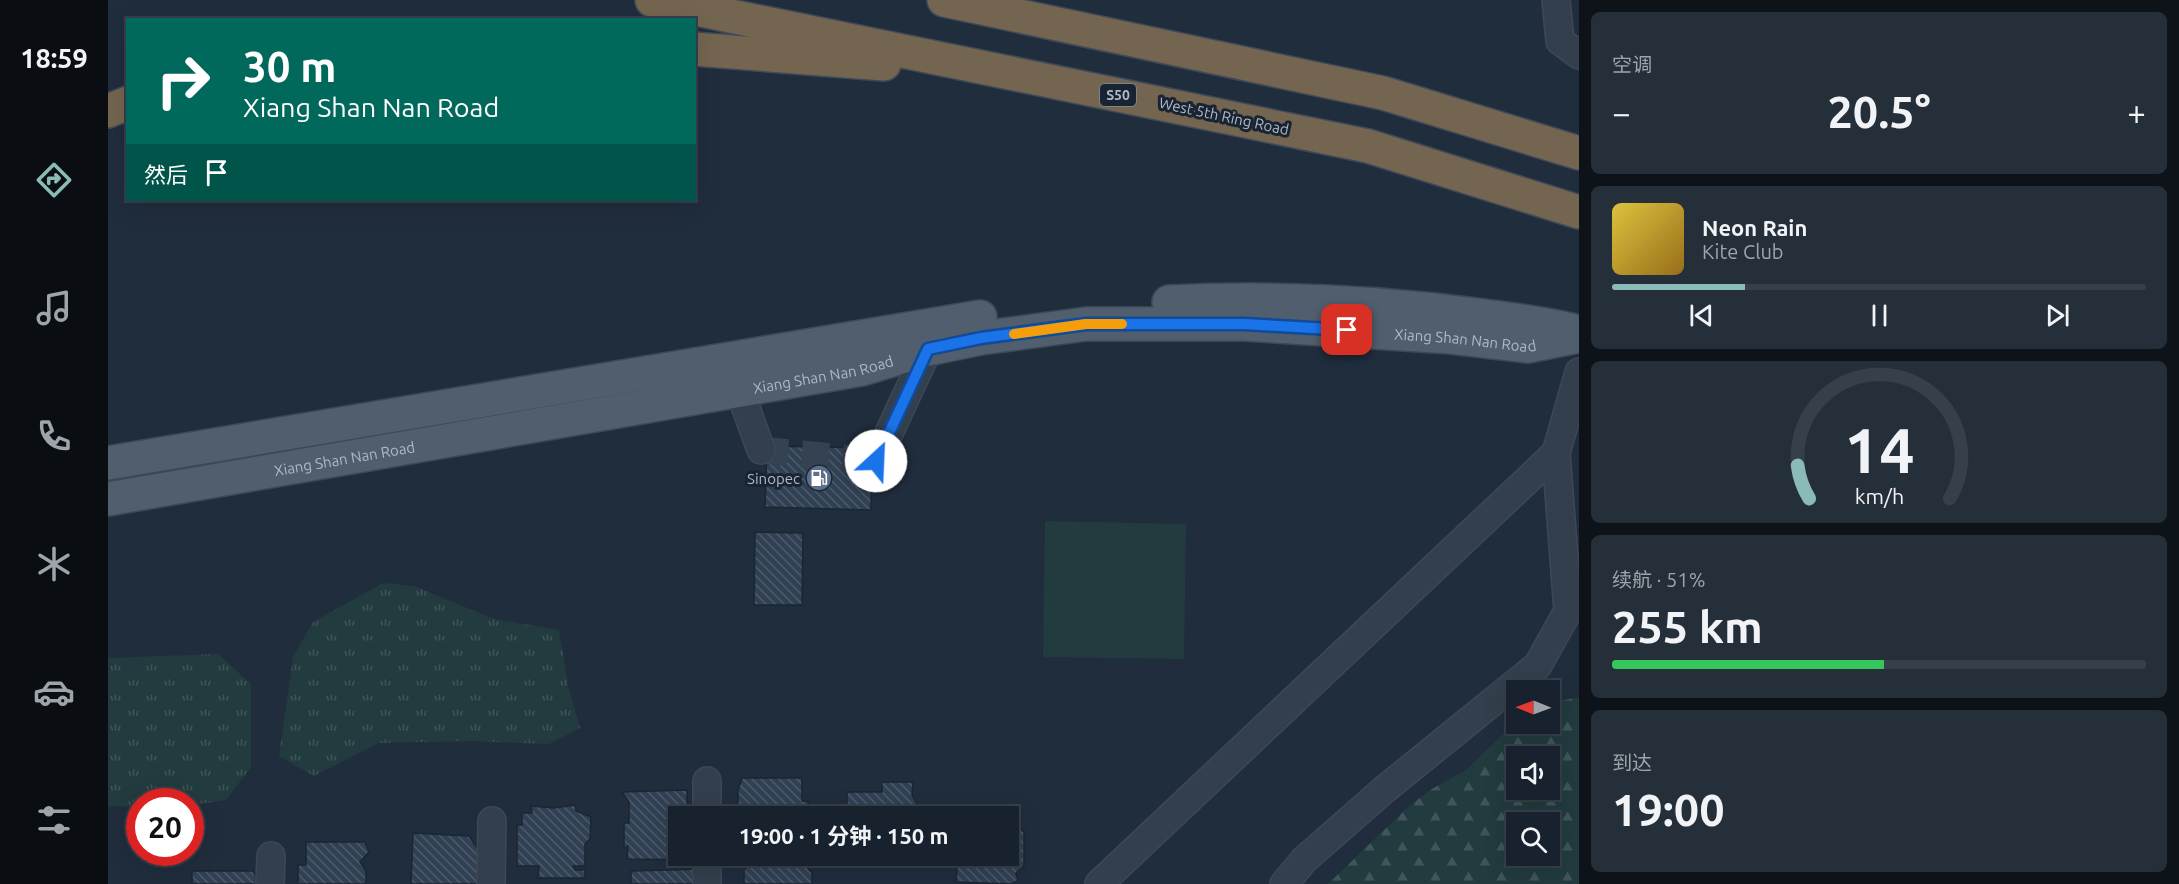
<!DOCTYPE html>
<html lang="zh">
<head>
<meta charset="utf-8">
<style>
	body { margin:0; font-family:Ubuntu,"Noto Sans SC",sans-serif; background:#252f3a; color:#f1f3f6; height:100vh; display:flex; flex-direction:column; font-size:22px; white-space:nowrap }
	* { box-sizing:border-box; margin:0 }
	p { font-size:20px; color:#9fa4aa }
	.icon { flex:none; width:33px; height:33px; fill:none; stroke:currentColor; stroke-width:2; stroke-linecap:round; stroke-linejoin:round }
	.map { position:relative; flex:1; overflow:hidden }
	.drawer { display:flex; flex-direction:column; gap:12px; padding:12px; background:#0d1319; width:600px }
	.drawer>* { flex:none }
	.guide { position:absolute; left:18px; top:18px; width:570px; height:183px; border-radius:0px; box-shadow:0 6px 24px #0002,0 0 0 2px #363f4a; background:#00695c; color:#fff; overflow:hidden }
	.needle { width:39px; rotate:271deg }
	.fabs { position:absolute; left:1398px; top:680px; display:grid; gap:12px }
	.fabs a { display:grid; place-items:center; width:54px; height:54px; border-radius:0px; background:#18222e; box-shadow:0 6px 24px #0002,0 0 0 2px #363f4a; font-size:30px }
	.speed { position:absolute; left:18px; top:788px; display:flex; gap:12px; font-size:30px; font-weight:700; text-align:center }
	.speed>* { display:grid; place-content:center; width:78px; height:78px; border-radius:50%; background:#18222e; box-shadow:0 6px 24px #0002,0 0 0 2px #363f4a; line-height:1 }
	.speed .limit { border:9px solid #d22; background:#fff; color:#111 }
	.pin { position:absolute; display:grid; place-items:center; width:51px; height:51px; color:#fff; margin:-26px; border-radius:12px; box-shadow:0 3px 9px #0006 }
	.me { position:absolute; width:66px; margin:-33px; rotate:25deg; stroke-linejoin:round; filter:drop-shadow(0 0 4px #0008) }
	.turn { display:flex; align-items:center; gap:21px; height:126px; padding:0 18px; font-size:27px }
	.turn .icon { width:78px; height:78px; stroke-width:2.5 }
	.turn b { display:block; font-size:42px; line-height:51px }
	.then { display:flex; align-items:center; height:57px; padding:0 18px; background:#0003; gap:12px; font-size:22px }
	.big { font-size:45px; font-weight:700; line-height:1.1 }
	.drawer .widget { flex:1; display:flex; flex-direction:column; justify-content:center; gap:9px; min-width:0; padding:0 21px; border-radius:9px; background:#252f3a }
	.drawer .dial { align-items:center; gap:0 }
	.dial svg { height:156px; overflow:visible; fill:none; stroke:#363f4a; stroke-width:7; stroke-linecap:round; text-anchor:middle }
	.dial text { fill:#f1f3f6; stroke:none }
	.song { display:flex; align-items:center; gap:18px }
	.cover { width:72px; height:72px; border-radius:9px; background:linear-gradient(135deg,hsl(50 70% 55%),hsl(40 70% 35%)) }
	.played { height:6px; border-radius:3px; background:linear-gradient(90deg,#8bbbb9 25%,#363f4a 25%) }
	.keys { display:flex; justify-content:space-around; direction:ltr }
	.heat { display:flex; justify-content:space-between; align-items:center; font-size:33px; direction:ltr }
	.charge { height:9px; border-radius:4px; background:linear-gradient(90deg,#34c759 51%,#363f4a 0) }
	.trip { position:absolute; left:560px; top:806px; width:351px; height:60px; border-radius:0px; background:#18222e; box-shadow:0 6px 24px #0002,0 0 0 2px #363f4a; font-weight:700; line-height:60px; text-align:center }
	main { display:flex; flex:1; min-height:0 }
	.tabs { display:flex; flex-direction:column; width:108px; justify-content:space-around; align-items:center; background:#0a0e12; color:#9fa4aa }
	.tabs .icon { width:42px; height:42px }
	.tabs .selected { color:#8bbbb9 }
	.tabs b { font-size:27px; color:#f1f3f6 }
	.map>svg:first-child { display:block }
	.grass { fill:url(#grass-tufts) }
	.forest { fill:url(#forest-firs); fill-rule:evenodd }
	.pitch { fill:#223b3e }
	.building { fill:url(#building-back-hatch); stroke:#1b2634; stroke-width:1.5 }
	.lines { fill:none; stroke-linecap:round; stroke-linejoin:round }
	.minor-tunnel { stroke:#354252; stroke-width:27; stroke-dasharray:27 14; stroke-linecap:butt }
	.minor-casing { stroke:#3d4856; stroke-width:30 }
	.major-casing { stroke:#3d4856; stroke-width:36 }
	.highway-casing { stroke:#3f4958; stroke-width:36 }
	.minor { stroke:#343f4d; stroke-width:27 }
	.major { stroke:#515e6d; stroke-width:33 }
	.highway { stroke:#746550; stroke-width:33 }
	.route-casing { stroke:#114b97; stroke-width:15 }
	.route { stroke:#1a73e8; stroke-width:10 }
	.slow { stroke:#f59e0b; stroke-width:10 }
	.labels { text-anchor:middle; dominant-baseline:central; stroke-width:6; stroke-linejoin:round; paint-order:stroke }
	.shield { fill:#192432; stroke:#828c9c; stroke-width:1.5 }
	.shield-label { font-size:14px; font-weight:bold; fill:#afb9c9 }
	.street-label { font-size:15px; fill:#afb9c9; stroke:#192432 }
	.poi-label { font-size:15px; fill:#afb9c9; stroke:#192432; text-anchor:end }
</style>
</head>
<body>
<main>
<nav class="tabs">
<b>18:59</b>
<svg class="icon selected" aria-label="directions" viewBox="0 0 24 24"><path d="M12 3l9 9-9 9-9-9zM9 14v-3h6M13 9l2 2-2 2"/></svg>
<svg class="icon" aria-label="music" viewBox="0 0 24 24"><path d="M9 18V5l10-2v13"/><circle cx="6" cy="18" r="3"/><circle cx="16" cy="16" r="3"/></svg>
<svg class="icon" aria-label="phone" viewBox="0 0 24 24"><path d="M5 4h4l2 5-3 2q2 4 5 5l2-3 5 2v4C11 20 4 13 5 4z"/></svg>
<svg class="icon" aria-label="climate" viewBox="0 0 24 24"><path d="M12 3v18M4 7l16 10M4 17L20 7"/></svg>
<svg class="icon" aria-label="car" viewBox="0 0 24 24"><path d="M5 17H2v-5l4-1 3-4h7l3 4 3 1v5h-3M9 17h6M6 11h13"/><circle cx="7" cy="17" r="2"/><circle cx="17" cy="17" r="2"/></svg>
<svg class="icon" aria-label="filters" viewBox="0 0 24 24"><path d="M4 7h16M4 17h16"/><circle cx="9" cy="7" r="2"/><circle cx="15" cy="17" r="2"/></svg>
</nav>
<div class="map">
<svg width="1471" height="884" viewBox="0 0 1471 884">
	<defs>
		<pattern id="grass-tufts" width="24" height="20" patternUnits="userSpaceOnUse" patternTransform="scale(1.5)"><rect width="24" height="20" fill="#223b3e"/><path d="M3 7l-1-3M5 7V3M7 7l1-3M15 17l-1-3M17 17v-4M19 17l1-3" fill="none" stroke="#405559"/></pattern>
		<pattern id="forest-firs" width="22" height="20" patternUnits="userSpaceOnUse" patternTransform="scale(1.5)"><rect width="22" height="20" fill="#223b3e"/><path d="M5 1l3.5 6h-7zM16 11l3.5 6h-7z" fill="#405559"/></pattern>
		<pattern id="building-back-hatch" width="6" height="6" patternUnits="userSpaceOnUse" patternTransform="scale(1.5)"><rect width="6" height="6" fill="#314154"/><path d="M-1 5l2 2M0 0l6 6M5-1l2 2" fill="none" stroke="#4c5a6b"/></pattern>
	</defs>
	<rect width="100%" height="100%" fill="#202d3d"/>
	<path class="grass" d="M275,583L306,586L386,619L451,630L460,685L472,728L441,744L361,741L270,743L206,776L171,756L185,657L205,622Z
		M110,654L143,684V767L118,800L83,805L82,801H32L31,807L0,806V658Z"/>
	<path class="forest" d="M1471,697V884H1220L1300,807L1322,790L1358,770L1394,735L1412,723H1442V703ZM1408,756H1442V789H1408ZM1408,822H1442V855H1408Z"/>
	<path class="pitch" d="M937,521L1078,524L1076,659L935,657Z"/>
	<path class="building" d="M659,446L764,448L763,510L657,507Z
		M647,532L695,533L694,605H646Z
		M634,778H694V801H700V816H630V790Z
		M774,782H805L804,795L816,816H739V792H774Z
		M579,790V805L593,804L594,816H570V855H589V860L519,859L520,846L516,849V823H521V802L514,792Z
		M467,805L468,811L483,817L482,839L477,844V866H465L467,870H477V878H430L431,866H409V825H414V813H424L423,806L446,808Z
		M854,806L873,807L872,816H875H853Z
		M900,818L916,832V866L908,873L910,880L904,884L848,882L850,855H900Z
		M305,833L361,836L372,852L374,884H303Z
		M198,842H257L261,852L252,862L258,871V884H190V865H198Z
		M665,855H688L704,873V884H636V870L645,861L659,859Z
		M753,855H778V862L753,861Z
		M598,869V884H523V871Z
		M84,871H145L151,884H84Z"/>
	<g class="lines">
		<path class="minor-tunnel" d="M653,450L768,461"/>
		<g class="minor-casing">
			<path id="minor" d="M1448,0L1452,41L1471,55
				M631,389L653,450
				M768,461L820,349
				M599,781V816
				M599,855V884
				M162,884L163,856
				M383,884L384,821
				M991,884L1448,453L1471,372
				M1176,884L1196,860L1277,789L1430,665L1460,611L1448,453"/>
		</g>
		<g class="major-casing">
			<g id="major">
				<path d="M1061,302C1166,297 1273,302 1377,316C1406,320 1435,323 1463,330"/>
				<path d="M0,463L872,317"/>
				<path id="s1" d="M0,499L754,369L820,349L873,338L978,324H1136L1343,337L1420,346L1471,336"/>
			</g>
		</g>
		<g class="highway-casing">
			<path id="highway" d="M544,0L1260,146L1471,212
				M836,0L1275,93L1471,153
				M586,49L776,64
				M0,111L20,103"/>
		</g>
		<use href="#minor" class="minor"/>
		<use href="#major" class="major"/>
		<use href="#highway" class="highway"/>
	</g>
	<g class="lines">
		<g class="route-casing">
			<path id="route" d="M768,461L820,349L873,338L978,324H1136L1239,330"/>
		</g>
		<use href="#route" class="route"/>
		<path class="slow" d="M906,334L978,324H1014"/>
	</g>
	<defs>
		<g id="fuel-disc" transform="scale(1.35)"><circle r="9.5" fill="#5c6f8a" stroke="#192432"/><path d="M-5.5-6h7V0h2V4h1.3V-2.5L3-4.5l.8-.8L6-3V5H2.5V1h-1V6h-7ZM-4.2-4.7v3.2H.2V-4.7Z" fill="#fff"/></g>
	</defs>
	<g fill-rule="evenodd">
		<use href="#fuel-disc" x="711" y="478"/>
	</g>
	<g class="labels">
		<rect class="shield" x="992" y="84" width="36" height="22" rx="4.5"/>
		<g class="shield-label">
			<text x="1010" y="95">S50</text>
		</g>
		<g class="street-label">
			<text transform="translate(1116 116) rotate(12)">West 5th Ring Road</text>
			<text stroke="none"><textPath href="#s1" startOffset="1374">Xiang Shan Nan Road</textPath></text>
			<text stroke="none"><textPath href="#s1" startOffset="726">Xiang Shan Nan Road</textPath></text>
			<text stroke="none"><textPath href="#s1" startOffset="240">Xiang Shan Nan Road</textPath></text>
		</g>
		<g class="poi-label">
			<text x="692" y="478">Sinopec</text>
		</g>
	</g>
</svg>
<div class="fabs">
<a><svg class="needle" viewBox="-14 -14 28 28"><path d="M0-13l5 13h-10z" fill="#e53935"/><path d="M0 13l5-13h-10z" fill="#9fa4aa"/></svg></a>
<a><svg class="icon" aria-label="sound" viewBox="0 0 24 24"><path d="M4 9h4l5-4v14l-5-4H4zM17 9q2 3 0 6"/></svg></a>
<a><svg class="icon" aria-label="search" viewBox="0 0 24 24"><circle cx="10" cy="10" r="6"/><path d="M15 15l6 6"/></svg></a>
</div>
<div class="speed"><div class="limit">20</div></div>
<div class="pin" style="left:1239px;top:330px;background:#d93025"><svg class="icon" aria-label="arrive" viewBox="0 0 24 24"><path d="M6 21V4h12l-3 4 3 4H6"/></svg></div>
<svg class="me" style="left:768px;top:461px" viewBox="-20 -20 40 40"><circle r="19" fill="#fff"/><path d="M0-13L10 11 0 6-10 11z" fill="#1a73e8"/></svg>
<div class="trip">19:00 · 1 分钟 · 150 m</div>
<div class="guide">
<div class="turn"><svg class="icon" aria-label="right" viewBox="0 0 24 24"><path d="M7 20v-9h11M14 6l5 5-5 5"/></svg><div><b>30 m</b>Xiang Shan Nan Road</div></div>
<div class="then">然后<svg class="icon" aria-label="arrive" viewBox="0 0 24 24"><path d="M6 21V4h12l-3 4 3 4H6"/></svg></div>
</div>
</div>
<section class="drawer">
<div class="widget"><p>空调</p>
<div class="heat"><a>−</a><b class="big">20.5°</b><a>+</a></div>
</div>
<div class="widget">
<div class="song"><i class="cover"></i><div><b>Neon Rain</b><p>Kite Club</p></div></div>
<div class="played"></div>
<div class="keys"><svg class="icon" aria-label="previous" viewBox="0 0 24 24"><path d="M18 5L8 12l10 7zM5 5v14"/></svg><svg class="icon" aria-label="pause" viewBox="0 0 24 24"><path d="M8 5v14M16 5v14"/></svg><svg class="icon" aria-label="next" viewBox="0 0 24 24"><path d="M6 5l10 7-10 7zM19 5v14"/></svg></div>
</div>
<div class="widget dial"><svg viewBox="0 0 100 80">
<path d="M14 69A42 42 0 1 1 86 69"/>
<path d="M14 69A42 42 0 0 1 8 52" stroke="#8bbbb9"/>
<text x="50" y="56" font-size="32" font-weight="700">14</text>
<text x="50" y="72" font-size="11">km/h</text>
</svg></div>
<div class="widget"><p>续航 · 51%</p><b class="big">255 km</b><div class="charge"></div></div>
<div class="widget"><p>到达</p><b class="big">19:00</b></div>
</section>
</main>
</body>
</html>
